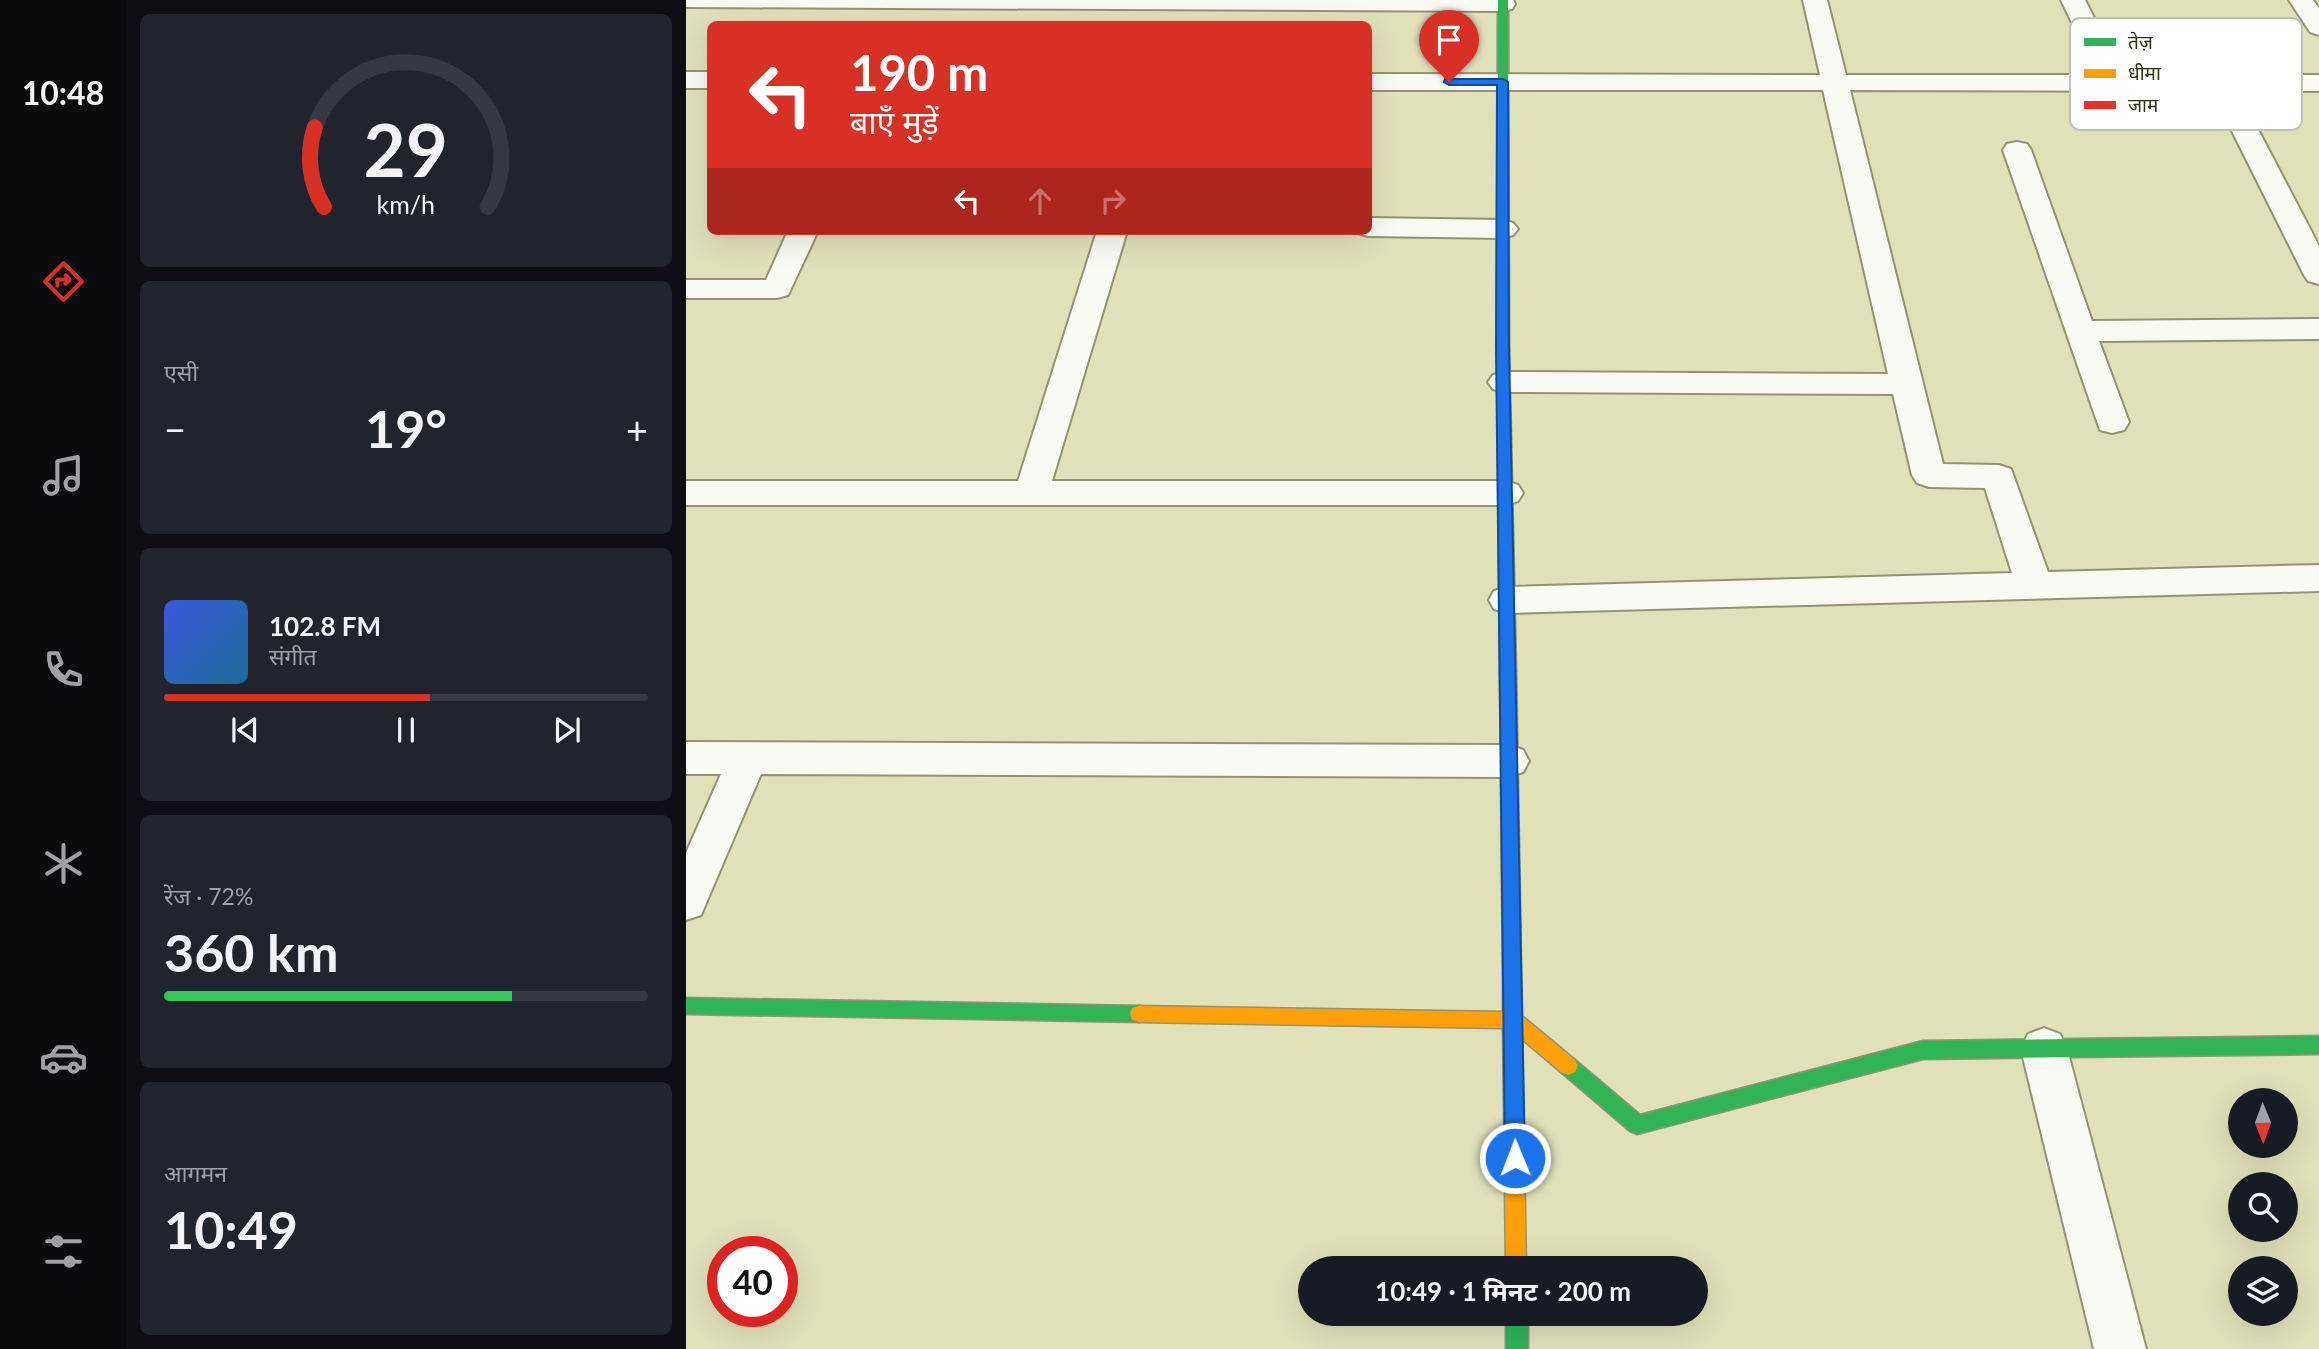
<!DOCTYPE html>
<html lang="hi">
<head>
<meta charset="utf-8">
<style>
	body { margin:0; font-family:Lato,"Noto Sans Devanagari",sans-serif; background:#20242c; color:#f1f3f6; height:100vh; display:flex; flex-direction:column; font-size:26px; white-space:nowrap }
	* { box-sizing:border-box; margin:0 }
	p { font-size:23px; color:#9ea1a6 }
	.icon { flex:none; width:38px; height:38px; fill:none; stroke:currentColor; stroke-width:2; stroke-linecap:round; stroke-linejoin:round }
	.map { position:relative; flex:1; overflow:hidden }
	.panel { display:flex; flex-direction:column; gap:14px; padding:14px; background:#0d0f14; width:560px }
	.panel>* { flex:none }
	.hud { position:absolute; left:21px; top:21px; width:665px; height:214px; border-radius:10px; box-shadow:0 7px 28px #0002; background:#d93025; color:#fff; overflow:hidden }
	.needle { width:46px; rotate:179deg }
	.tools { position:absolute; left:1542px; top:1088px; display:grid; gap:14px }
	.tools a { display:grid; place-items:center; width:70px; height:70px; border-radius:50%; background:#171b24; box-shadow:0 7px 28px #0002; font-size:35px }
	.speed { position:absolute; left:21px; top:1236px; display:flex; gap:14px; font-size:35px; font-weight:700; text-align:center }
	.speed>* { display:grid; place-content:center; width:91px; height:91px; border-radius:50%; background:#171b24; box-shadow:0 7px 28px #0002; line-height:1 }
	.speed .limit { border:10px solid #d22; background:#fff; color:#111 }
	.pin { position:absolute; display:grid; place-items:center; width:60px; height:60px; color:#fff; margin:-72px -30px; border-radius:50% 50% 50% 0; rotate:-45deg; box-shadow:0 0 7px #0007 }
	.pin .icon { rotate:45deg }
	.me { position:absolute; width:77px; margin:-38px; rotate:359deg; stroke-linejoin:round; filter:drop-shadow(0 0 5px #0008) }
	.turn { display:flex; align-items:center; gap:24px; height:147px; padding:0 28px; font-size:32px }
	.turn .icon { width:91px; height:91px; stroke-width:2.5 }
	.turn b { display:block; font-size:49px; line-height:60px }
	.lanes { display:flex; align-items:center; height:66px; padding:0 28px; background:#0003; justify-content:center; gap:35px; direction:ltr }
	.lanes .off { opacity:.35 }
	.big { font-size:52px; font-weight:700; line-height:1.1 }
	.panel .card { flex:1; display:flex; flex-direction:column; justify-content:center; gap:10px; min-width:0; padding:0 24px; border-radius:10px; background:#20242c }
	.panel .dial { align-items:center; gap:0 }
	.dial svg { height:182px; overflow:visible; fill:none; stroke:#363941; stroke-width:7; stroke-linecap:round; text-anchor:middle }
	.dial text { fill:#f1f3f6; stroke:none }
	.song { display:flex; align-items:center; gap:21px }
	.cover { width:84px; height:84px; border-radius:10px; background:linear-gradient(135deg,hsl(230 70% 55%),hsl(200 70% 35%)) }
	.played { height:7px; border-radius:4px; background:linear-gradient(90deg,#d93025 55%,#363941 55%) }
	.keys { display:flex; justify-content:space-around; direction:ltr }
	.heat { display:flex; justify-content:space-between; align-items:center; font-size:38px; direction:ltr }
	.charge { height:10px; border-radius:5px; background:linear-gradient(90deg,#34c759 72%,#363941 0) }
	.trip { position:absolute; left:612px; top:1256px; width:410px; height:70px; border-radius:35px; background:#171b24; box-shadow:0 7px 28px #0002; font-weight:700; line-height:70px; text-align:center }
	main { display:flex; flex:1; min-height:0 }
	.dock { display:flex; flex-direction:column; width:126px; justify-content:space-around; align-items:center; background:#090b0e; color:#9ea1a6 }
	.dock .icon { width:49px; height:49px }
	.dock .on { color:#d93025 }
	.dock b { font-size:32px; color:#f1f3f6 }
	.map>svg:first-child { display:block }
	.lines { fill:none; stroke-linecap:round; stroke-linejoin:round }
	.street-casing { stroke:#939374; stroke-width:4 }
	.fast-casing { stroke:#939374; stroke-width:3 }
	.slow-casing { stroke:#939374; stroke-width:3 }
	.jam-casing { stroke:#939374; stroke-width:3 }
	.street { fill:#fafaf4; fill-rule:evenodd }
	.fast { fill:#30b455; fill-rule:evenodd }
	.slow { fill:#ff9f0a; fill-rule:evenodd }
	.jam { fill:#e5322d; fill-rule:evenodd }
	.route { fill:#1a73e8; stroke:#114b97; stroke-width:2 }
	.key { fill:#fff; stroke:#c1c1b8; stroke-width:2 }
	.key-label { font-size:19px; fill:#303114 }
</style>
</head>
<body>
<main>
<nav class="dock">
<b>10:48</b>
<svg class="icon on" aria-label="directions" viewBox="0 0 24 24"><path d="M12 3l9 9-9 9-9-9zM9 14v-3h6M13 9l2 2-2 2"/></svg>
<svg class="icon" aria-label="music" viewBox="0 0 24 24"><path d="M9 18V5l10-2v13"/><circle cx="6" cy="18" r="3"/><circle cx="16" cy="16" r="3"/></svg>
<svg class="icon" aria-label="phone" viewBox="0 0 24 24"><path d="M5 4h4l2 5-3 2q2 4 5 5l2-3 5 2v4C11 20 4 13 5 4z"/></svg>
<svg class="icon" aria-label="climate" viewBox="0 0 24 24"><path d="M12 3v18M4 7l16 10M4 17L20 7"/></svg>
<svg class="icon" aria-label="car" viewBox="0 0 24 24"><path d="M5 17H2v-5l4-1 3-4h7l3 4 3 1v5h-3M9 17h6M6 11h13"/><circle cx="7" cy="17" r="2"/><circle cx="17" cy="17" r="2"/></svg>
<svg class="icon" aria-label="filters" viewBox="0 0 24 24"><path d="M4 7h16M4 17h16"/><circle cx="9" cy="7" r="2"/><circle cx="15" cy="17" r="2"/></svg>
</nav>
<section class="panel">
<div class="card dial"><svg viewBox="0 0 100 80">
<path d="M14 69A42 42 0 1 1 86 69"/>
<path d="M14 69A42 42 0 0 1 10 34" stroke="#d93025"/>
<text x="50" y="56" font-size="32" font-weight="700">29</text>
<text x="50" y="72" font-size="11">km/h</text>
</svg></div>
<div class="card"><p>एसी</p>
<div class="heat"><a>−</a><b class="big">19°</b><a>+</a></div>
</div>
<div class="card">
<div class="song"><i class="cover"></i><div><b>102.8 FM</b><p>संगीत</p></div></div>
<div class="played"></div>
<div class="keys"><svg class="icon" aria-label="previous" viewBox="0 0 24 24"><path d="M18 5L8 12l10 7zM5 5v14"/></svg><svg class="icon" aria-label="pause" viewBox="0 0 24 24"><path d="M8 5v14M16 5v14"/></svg><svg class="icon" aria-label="next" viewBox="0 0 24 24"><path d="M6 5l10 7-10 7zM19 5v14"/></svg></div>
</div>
<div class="card"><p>रेंज · 72%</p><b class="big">360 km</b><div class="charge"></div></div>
<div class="card"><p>आगमन</p><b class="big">10:49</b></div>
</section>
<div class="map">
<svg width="1633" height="1349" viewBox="0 0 1633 1349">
	<rect width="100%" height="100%" fill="#e0e0b9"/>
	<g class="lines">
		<g class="street-casing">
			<path id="street" d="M0,0H827L829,4L826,9L817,11L0,7Z
				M1117,0H1141L1160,75H1411L1375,0H1399L1437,75H1633V91H1552L1633,246V284L1622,281L1618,275L1526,91L1164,90L1257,464L1313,465L1325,469L1362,572L1633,565V591L821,613L808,609L803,600L808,591L821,587L1326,573L1299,488L1243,487L1231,483L1226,475L1207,394L818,392L807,389L802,382L807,375L818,372L1202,374L1137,90H682V74L1134,75Z
				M1603,0H1627L1633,8V35L1624,32Z
				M0,72H24V88H0Z
				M1331,142L1341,144L1345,150L1406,321L1633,319V339L1413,341L1443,422L1438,430L1426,433L1414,430L1317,150L1321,144Z
				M682,218L817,220L827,223L832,229L827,235L817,238L682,236L672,233L670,231H682Z
				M102,231H132L102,295L91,298H0V280H80Z
				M411,231H441L366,481H820L832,485L837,493L832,501L820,505H0V481H332Z
				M0,742L823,745L837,750L843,761L837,772L823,777L75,774L15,915L0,920V853L35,774H0Z
				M1358,1028L1374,1034L1381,1049L1460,1349H1408L1335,1049L1342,1034Z"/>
		</g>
		<g class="fast-casing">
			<path id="fast" d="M812,0H822L823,347L830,671L822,677L814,671L811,347Z
				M0,998L453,1006L460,1008L462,1014L460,1020L453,1022L0,1014Z
				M1633,1036V1054L1237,1059L951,1134L944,1131L875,1072L872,1066L875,1060L882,1057L889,1060L954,1115L1237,1041Z
				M820,1314H842V1349H820Z"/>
		</g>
		<g class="slow-casing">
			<path id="slow" d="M826,966L832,968L835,974L836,1016L889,1060L892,1066L889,1072L882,1075L875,1072L836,1039L840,1269H820L817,1028L453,1022L446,1020L444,1014L446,1008L453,1006L817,1012V974L820,968Z"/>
		</g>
		<g class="jam-casing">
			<path id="jam" d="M822,665L830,671L835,974L832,980L826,982L820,980L817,974L814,671Z"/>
		</g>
		<use href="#street" class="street"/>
		<use href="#fast" class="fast"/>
		<use href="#slow" class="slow"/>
		<use href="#jam" class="jam"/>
	</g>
	<path class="route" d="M759,79H817L822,82L823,347L839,1158L836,1165L829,1167L822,1165L819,1158L810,347L811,85H763L758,82Z"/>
	<rect x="1384" y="18" width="232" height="112" rx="10" class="key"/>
	<rect x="1398" y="38" width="32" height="8" fill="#30b455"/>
	<rect x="1398" y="69" width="32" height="9" fill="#ff9f0a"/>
	<rect x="1398" y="101" width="32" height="8" fill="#e5322d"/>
	<g class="key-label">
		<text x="1442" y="49">तेज़</text>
		<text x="1442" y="80">धीमा</text>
		<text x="1442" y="112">जाम</text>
	</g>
</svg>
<div class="tools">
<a><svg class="needle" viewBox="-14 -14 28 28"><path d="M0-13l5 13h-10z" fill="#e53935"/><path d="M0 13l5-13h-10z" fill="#9ea1a6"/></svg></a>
<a><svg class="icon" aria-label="search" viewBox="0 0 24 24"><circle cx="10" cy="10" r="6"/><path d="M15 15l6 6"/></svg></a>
<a><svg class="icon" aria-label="layers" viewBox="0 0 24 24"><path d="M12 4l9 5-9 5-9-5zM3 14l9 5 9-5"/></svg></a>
</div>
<div class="speed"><div class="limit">40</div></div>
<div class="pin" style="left:763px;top:82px;background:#d93025"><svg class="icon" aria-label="arrive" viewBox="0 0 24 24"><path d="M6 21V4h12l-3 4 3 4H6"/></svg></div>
<svg class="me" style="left:829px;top:1158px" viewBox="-20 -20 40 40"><circle r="17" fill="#1a73e8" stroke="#fff" stroke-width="3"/><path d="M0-11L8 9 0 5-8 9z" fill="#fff"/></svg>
<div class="trip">10:49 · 1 मिनट · 200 m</div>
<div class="hud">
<div class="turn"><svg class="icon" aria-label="left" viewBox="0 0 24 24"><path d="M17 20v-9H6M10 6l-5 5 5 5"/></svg><div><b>190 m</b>बाएँ मुड़ें</div></div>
<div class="lanes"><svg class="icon" aria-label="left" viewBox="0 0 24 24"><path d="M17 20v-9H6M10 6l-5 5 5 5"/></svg><svg class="icon off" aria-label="ahead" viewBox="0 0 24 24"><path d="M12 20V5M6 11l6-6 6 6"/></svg><svg class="icon off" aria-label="right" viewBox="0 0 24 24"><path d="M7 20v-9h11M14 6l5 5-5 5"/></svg></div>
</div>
</div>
</main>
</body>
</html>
